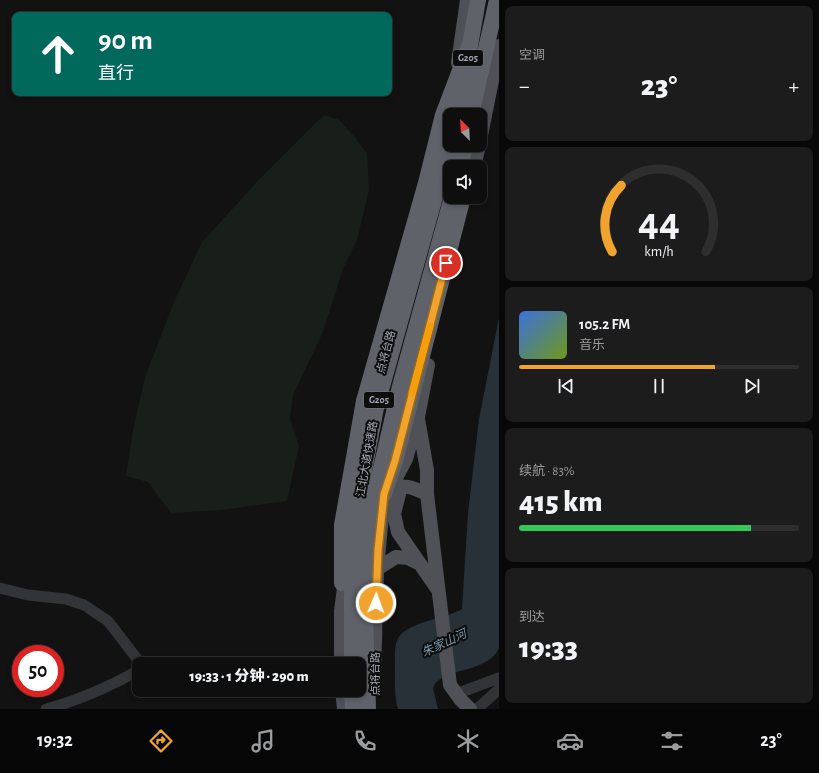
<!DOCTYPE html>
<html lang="zh">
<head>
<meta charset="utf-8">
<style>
	body { margin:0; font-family:"Alegreya Sans","Noto Sans SC",sans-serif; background:#1c1c1c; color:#f1f3f6; height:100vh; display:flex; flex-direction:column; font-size:15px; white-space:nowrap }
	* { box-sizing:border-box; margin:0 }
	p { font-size:13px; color:#9b9c9e }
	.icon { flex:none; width:22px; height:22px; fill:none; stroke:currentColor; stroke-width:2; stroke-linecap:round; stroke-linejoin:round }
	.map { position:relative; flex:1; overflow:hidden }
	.sheet { display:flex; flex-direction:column; gap:6px; padding:6px; background:#080808; width:320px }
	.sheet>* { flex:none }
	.top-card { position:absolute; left:12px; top:12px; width:380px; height:84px; border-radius:8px; box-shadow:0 2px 6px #0003,0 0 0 1px #2e2e2e; background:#00695c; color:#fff; overflow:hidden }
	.needle { width:26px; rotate:336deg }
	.controls { position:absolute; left:443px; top:108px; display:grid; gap:8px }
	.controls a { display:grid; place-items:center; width:44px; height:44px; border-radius:8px; background:#0e0e0e; box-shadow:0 2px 6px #0003,0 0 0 1px #2e2e2e; font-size:20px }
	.speed { position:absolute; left:12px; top:645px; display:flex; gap:8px; font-size:20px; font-weight:700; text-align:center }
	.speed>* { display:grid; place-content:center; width:52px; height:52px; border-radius:50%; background:#0e0e0e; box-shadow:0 2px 6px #0003,0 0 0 1px #2e2e2e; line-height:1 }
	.speed .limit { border:6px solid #d22; background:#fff; color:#111 }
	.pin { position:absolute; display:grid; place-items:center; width:34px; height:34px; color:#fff; margin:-17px; border:2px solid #fff; border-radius:50%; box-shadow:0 1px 4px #0007 }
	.me { position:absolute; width:44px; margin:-22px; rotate:2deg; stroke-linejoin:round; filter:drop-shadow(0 0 3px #0008) }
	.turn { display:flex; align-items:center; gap:14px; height:84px; padding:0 20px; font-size:18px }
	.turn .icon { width:52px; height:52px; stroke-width:2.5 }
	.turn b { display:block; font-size:28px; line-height:34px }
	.big { font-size:30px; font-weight:800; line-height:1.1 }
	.sheet .tile { flex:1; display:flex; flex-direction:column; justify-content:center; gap:6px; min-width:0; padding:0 14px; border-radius:8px; background:#1c1c1c }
	.sheet .dial { align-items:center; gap:0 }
	.dial svg { height:104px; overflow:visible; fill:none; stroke:#2e2e2e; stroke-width:7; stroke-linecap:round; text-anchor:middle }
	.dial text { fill:#f1f3f6; stroke:none }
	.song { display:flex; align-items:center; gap:12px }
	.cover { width:48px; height:48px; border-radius:6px; background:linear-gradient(135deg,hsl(220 70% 55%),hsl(80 70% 35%)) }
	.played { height:4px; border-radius:2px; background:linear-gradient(90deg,#f0a32d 70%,#2e2e2e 70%) }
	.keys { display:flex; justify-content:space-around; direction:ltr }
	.heat { display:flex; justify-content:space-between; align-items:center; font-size:22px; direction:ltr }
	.charge { height:6px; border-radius:3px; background:linear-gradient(90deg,#34c759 83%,#2e2e2e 0) }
	.trip { position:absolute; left:132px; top:657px; width:234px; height:40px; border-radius:8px; background:#0e0e0e; box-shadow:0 2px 6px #0003,0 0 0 1px #2e2e2e; font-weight:800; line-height:40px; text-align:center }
	.dock { display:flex; height:64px; justify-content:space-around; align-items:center; background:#060606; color:#9b9c9e }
	.dock .icon { width:28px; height:28px }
	.dock .on { color:#f0a32d }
	.dock b { font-size:18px; color:#f1f3f6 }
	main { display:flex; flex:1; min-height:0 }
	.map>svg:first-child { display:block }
	.green { fill:#181e19 }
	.water { fill:#283137 }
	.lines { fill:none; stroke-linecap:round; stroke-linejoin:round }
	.minor { stroke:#333438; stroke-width:11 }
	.major { stroke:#4f5157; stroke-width:14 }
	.highway { stroke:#5f6269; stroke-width:16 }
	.highway-bridge { stroke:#5f6269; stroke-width:16 }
	.route-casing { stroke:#9c6a1d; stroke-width:10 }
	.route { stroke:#f0a32d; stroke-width:7 }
	.slow { stroke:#f59e0b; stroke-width:7 }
	.labels { text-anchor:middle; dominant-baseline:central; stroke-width:4; stroke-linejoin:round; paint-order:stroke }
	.shield { fill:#0d0d0e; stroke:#767a82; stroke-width:1 }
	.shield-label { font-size:10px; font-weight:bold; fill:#a3a9b4 }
	.street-label { font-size:11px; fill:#a3a9b4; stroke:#0d0d0e }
	.water-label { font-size:12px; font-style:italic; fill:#7a9aaf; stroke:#0d0d0e }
</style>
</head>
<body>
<main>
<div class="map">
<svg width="499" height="709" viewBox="0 0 499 709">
	<rect width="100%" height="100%" fill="#121213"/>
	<path class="green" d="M324,115L339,120L353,135L367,153L369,190L357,240L343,269L323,332L293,395L290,419L299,446L287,501L221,510L171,513L148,482L126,476L133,430L145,377L174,302L202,242L256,183Z"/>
	<path class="water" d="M499,318V648C487,675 441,666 433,688L438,709H398C394,696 395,679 395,666C395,658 394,648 397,641C403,622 446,619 462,609L468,513L479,419Z"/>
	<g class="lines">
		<path class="minor" d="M0,588L28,595L66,599L84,605L108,621L141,664
			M186,664L212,662L248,664
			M456,694L499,678
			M46,709C80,700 109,687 139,670
			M477,709L499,689"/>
		<path class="major" d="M458,63L467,0
			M480,140L499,46
			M441,153L450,116
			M474,167L479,145
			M418,419L427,470V494L450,685L460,699L470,709
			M401,486L394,514L398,532L438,590
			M393,488C406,484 415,489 427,494
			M377,569L396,557L408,558L420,564
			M341,664V611L346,573
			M374,676L377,569L384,494L397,476L406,459L418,417L428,365
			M342,690L344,709"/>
		<path class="highway" d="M458,115L478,0
			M471,115L497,0
			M460,167L465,145
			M384,494L395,461L463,197
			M342,583V525L364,401
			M352,664V567L364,471L376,408L450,143
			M352,690L353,709"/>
		<path class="highway-bridge" d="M364,401L426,183L443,115L470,44
			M368,709L365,614V573L379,477L400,386L452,197"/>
	</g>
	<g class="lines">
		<g class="route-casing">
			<path id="route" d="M376,603L378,550L384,494L395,461L446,263"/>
		</g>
		<use href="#route" class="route"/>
		<path class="slow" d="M412,393L430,326"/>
	</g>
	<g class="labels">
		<g class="shield">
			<rect x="453" y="50" width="30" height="16" rx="3"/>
			<rect x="364" y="392" width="30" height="16" rx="3"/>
		</g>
		<g class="shield-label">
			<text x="468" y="58">G205</text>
			<text x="379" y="400">G205</text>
		</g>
		<g class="street-label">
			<text transform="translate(386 352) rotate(-75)">点将台路</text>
			<text transform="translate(367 459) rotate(-80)">江北大道快速路</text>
			<text transform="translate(375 674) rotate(-90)">点将台路</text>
		</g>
		<g class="water-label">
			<text transform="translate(444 643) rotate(-25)">朱家山河</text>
		</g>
	</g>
</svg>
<div class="controls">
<a><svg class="needle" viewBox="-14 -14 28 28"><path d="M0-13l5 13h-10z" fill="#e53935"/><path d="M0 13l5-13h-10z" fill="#9b9c9e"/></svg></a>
<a><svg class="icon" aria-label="sound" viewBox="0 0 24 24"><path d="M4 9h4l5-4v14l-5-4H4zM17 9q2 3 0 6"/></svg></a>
</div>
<div class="speed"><div class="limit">50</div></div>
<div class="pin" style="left:446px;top:263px;background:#d93025"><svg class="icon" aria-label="arrive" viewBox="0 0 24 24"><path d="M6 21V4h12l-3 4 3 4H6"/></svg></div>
<svg class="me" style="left:376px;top:603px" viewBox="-20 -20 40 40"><circle r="17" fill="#f0a32d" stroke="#fff" stroke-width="3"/><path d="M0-11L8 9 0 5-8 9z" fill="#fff"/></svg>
<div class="trip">19:33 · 1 分钟 · 290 m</div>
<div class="top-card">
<div class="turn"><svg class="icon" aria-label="ahead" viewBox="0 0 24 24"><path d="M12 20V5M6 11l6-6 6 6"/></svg><div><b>90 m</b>直行</div></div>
</div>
</div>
<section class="sheet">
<div class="tile"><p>空调</p>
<div class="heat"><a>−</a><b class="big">23°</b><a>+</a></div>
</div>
<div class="tile dial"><svg viewBox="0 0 100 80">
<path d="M14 69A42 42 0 1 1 86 69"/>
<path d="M14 69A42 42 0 0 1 21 18" stroke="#f0a32d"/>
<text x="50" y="56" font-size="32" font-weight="700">44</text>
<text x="50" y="72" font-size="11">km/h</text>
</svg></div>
<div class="tile">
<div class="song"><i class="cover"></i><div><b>105.2 FM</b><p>音乐</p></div></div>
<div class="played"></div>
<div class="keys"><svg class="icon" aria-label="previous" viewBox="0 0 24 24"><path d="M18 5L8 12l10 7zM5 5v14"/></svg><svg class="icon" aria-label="pause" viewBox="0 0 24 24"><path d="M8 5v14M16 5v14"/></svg><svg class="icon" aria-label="next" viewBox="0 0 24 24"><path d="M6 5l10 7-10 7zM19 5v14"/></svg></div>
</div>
<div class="tile"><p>续航 · 83%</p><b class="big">415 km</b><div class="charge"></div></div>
<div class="tile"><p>到达</p><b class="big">19:33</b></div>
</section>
</main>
<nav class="dock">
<b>19:32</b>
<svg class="icon on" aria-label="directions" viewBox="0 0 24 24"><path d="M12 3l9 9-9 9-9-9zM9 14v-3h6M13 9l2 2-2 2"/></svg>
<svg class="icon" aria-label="music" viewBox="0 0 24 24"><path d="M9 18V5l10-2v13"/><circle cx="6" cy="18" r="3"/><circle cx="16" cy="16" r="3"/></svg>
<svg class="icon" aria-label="phone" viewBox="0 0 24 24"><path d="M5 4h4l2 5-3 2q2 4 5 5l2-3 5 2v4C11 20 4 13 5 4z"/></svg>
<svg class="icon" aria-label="climate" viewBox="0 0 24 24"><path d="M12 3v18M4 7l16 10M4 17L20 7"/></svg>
<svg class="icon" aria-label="car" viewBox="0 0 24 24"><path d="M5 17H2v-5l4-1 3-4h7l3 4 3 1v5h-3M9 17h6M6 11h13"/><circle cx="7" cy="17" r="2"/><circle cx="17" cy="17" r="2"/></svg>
<svg class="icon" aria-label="filters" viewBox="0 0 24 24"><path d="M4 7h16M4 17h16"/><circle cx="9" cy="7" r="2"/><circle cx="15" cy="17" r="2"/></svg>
<b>23°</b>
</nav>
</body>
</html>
